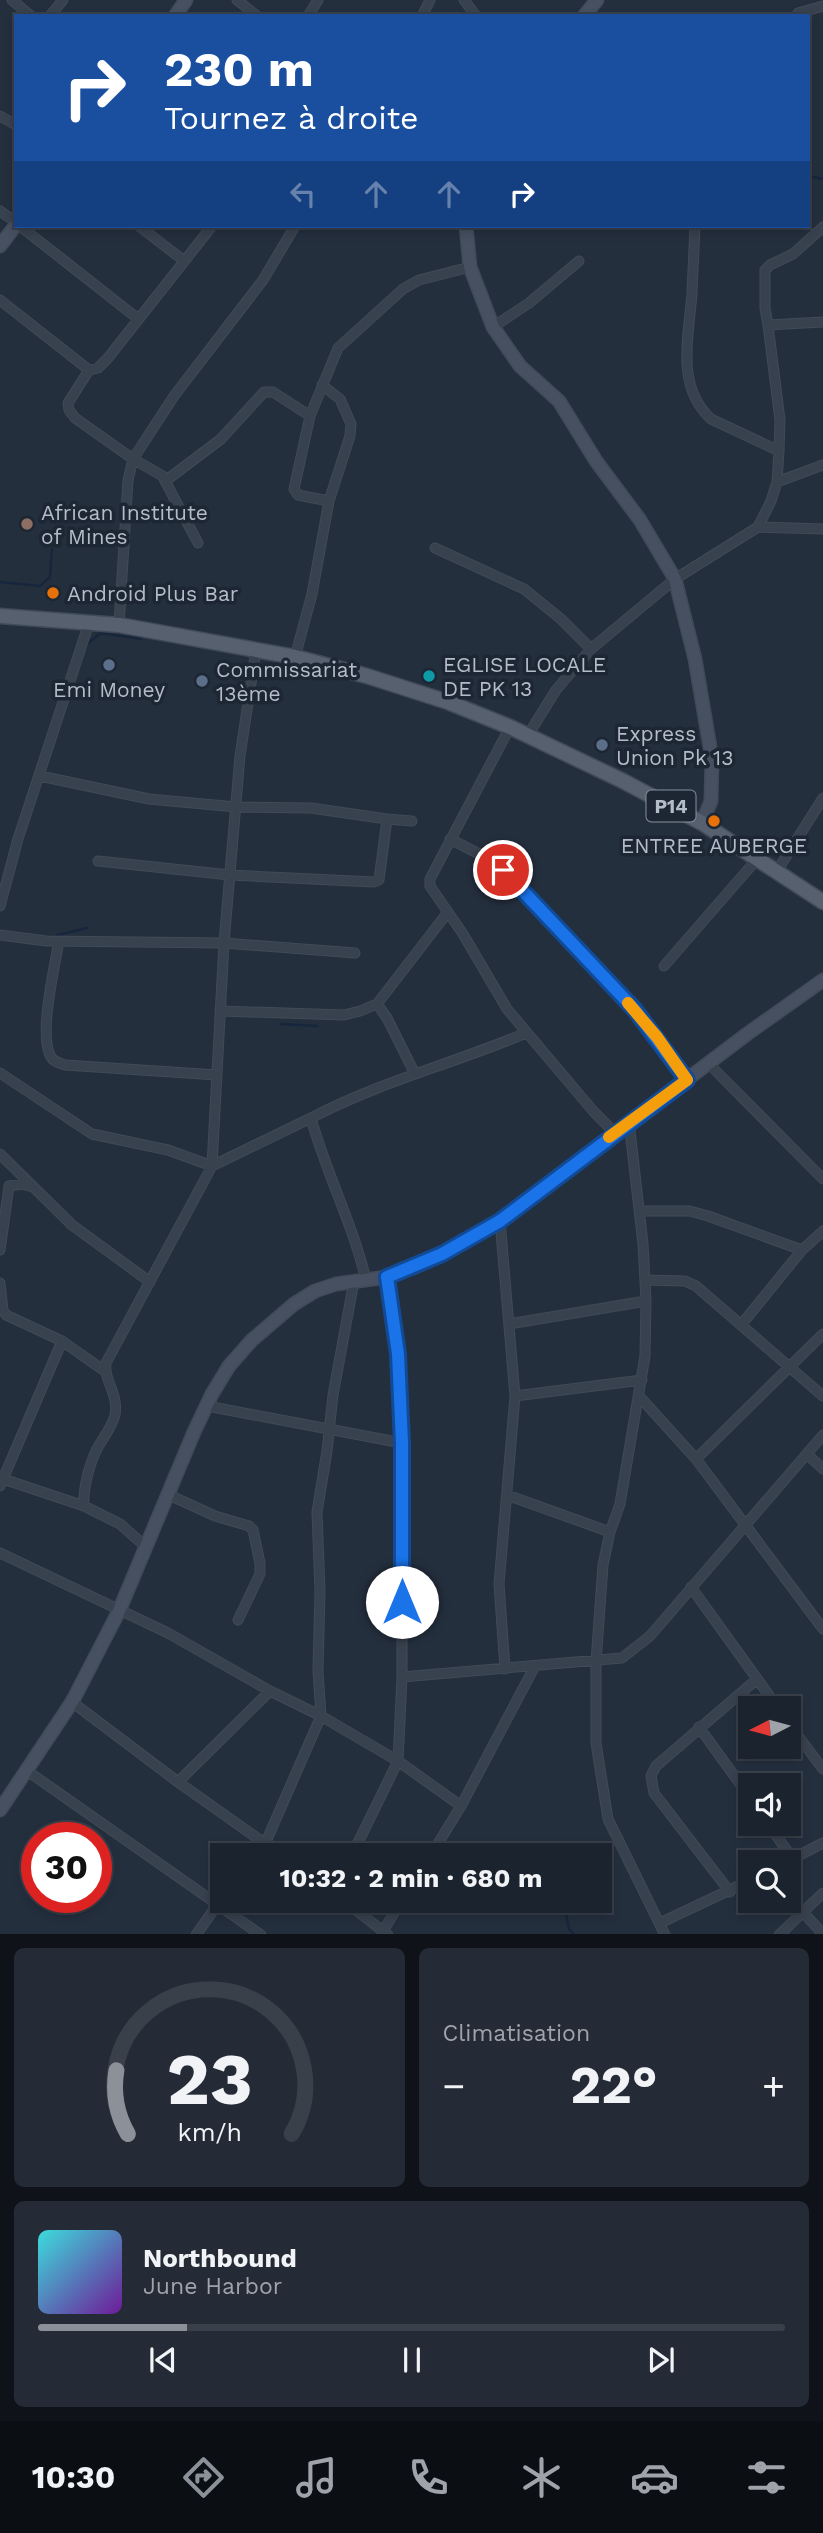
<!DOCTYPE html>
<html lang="fr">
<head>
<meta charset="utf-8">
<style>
	body { margin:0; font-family:"Work Sans",sans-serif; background:#242b36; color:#f1f3f6; height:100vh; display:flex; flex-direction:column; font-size:26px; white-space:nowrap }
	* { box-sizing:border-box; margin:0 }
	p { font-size:23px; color:#a0a4aa }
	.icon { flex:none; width:38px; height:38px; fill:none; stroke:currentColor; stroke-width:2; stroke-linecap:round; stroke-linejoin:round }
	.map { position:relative; height:1934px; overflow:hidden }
	.drawer { display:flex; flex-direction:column; gap:14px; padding:14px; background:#0f1319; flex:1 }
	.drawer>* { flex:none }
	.guide { position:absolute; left:14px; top:14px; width:796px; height:214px; border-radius:0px; box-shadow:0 4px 10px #0003,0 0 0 2px #39404a; background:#1a4fa0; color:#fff; overflow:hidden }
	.needle { width:46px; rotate:264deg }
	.controls { position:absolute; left:738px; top:1696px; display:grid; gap:14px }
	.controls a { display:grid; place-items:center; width:63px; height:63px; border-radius:0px; background:#1b232e; box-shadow:0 4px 10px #0003,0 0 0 2px #39404a; font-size:35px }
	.speed { position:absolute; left:21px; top:1822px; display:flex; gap:14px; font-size:35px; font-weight:700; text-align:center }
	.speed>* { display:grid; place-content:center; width:91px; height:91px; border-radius:50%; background:#1b232e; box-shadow:0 4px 10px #0003,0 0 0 2px #39404a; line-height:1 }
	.speed .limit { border:10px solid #d22; background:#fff; color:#111 }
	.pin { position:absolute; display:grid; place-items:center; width:60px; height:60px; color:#fff; margin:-30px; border:4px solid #fff; border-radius:50%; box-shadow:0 2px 7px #0007 }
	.me { position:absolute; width:77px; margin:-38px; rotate:0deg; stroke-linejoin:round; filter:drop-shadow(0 0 5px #0008) }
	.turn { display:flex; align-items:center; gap:24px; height:147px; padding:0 35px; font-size:32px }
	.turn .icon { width:91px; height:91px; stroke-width:2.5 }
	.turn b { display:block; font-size:49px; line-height:60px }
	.lanes { display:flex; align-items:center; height:66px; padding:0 35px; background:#0003; justify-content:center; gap:35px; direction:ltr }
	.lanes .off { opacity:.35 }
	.big { font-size:52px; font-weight:700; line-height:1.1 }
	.drawer .tile { flex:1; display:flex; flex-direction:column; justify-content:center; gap:10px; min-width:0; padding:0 24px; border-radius:10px; background:#242b36 }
	.drawer .dial { align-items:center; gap:0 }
	.dial svg { height:182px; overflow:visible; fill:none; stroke:#39404a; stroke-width:7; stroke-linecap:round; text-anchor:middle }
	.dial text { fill:#f1f3f6; stroke:none }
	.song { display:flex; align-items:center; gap:21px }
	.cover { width:84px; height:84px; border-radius:10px; background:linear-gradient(135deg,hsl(180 70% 55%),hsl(280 70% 35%)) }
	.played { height:7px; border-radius:4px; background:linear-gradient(90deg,#8c9099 20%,#39404a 20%) }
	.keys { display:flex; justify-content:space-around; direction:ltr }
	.heat { display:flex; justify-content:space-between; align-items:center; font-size:38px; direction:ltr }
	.drawer .tiles { flex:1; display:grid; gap:14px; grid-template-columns:1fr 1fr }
	.tile:last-child { grid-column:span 2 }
	.trip { position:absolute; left:210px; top:1843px; width:402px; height:70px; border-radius:0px; background:#1b232e; box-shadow:0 4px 10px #0003,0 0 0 2px #39404a; font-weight:700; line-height:70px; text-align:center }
	.tabs { display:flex; height:112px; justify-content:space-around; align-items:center; background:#0b0e12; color:#a0a4aa }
	.tabs .icon { width:49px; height:49px }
	.tabs .selected { color:#8c9099 }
	.tabs b { font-size:32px; color:#f1f3f6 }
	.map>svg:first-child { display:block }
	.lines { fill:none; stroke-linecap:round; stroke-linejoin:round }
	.stream { stroke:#17263c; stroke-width:2.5 }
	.street-casing { stroke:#414a57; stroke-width:11 }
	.secondary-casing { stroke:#414a57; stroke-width:15 }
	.primary-casing { stroke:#414a57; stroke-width:17 }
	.street { stroke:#38414e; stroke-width:9 }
	.secondary { stroke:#465061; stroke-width:12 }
	.primary { stroke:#56606e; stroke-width:14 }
	.route-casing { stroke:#114b97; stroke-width:18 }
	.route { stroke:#1a73e8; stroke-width:12 }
	.slow { stroke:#f59e0b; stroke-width:12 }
	.education-dot { fill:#8d6e63; stroke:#1d2633; stroke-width:2.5 }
	.food-dot { fill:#e8710a; stroke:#1d2633; stroke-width:2.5 }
	.service-dot { fill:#5c6f8a; stroke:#1d2633; stroke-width:2.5 }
	.culture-dot { fill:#0f9aa8; stroke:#1d2633; stroke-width:2.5 }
	.labels { text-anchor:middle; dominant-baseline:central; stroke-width:7; stroke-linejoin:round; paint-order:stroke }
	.shield { fill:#1d2633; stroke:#878f9c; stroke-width:2 }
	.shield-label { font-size:19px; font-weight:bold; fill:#b4bcc9 }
	.poi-label { font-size:21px; fill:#b4bcc9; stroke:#1d2633; text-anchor:start }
</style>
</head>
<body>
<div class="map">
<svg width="823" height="1935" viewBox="0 0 823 1935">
	<rect width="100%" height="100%" fill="#242f3e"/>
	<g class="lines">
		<path class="stream" d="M808,176L823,179
			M0,582L40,586L50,577L52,549
			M87,644L101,633L141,639
			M57,935L87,928
			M281,1024L317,1026
			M532,1854L533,1855
			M563,1900L569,1929L574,1935"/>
		<g class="street-casing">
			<path id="street" d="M12,0L31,16
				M237,0L257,16
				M464,0L476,16
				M798,13L823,6
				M50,16L63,0
				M308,16L318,0
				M422,16L430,0
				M0,116L16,125
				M0,211L16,222
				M20,226L137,318
				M139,226L183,260
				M212,226L108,358L98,368L89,370L68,403L69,410L75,418L133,459L168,479L221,439L264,392H273L310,416
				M695,227C694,249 693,271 692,293C689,336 675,386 711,419L779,451
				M0,300L89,370
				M768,325L765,308V270L770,265L793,254L823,227
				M493,327L529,303L579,261
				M164,479L198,543
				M777,482L823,465
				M329,501L298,495L294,489L310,416L338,348L403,289L419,280L470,267
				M758,527L823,529
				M435,548L524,589L561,619L591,649
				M119,625L128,480L133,459L174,396L263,280L295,226
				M295,657L312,594L329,501L350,436L351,424L340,399L322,385
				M510,727L430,879V886L463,934L507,1009L594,1112L615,1133
				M528,735L556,690L591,649L675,579L758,527L771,501L777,482L779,451L780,420L768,325L823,322
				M40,776L149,799L236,807L311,808L387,819
				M450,839L487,858L503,870L635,1010L687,1080
				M98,861L230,875L374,882L379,880L387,819L412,821
				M777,871L823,798
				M0,906L18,839L89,623
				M0,935L46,941L224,943L355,953
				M59,941C55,965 38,1036 51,1057C54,1062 59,1063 65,1065L217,1075
				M664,966L758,858
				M377,1004L448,912
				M220,1011L344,1015L360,1011L377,1004L387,1018L415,1074
				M709,1064L823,1179
				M0,1073L92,1134L168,1150L212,1166L311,1118
				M629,1122L643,1244L646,1301L645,1356L620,1504L610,1532L603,1565L596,1662V1743L608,1819L665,1935
				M0,1154L72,1225L150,1282
				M640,1211H690L708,1216L802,1250
				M500,1221L515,1396L499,1584L505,1669
				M0,1250L9,1186L22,1184L33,1187
				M366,1280C353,1224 326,1173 311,1118C379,1082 455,1063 526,1033
				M645,1280L685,1281L696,1286L823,1396
				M0,1283L3,1310L6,1315L62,1341L106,1372
				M509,1324L646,1301
				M741,1325L802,1250L823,1231
				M823,1334L696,1459L823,1629
				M515,1396L642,1380
				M639,1396L696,1459
				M207,1406L402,1443
				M807,1454L823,1469
				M3,1479L84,1506
				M0,1486L62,1341
				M169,1495L215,1516L249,1526L253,1530L260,1563V1574L238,1620
				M507,1495L610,1532
				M145,1546L120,1524L84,1506C83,1488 89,1465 97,1449C103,1438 112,1427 115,1415C119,1394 103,1379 106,1363L212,1166L224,943L240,756L256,650
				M0,1553L168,1633L270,1691L321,1716L398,1761L461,1806
				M691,1587L778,1708
				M402,1677L622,1658L650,1636L823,1435
				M72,1702L178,1782L281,1855
				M789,1724L823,1769
				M699,1727L751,1799
				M26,1770L261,1935
				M178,1782L270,1691
				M768,1824L793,1859
				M256,1855L265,1844L321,1716L318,1671L320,1591L317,1512L327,1451L333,1395L354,1281
				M352,1855L398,1761L402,1677V1443L398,1354L387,1277
				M431,1855L461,1806L535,1666
				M786,1862L823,1843
				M730,1892L654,1793L651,1776L656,1766L757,1679
				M789,1897L823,1934
				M343,1900L388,1935
				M660,1923L751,1880
				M383,1931L402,1900
				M196,1935L222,1898
				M779,1935L823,1893"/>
		</g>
		<g class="secondary-casing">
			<path id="secondary" d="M175,16L186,0
				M584,16L597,0
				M466,226L470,267L493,327L520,366L559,401L596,461L640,520L675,579L695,659L712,759L711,801L702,823
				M0,246L16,225
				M0,1810L72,1702L119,1611L194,1432L212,1394L229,1366L252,1340L294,1304L315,1291L336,1284L387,1277L413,1268L442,1254L500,1221L747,1034L823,980"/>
		</g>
		<g class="primary-casing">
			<path id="primary" d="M0,616L119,625L295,657L367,676L448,702L510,727L623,781L702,823L823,902"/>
		</g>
		<use href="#street" class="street"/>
		<use href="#secondary" class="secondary"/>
		<use href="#primary" class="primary"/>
	</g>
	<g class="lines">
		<g class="route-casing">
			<path id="route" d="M402,1602V1443L398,1354L387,1277L442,1254L500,1221L687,1080L635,1010L503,870"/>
		</g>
		<use href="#route" class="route"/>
		<path class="slow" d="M609,1137L687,1080L657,1037L628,1003"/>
	</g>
	<circle class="education-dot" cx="27" cy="524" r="7"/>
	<g class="food-dot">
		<circle cx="53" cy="593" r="7"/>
		<circle cx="714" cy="821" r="7"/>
	</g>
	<g class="service-dot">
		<circle cx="109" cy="665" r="7"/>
		<circle cx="202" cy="681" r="7"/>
		<circle cx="602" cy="745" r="7"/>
	</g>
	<circle class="culture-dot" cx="429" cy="676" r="7"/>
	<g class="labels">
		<rect class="shield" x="646.5" y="790.5" width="49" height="31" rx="5"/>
		<g class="shield-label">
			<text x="671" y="806">P14</text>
		</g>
		<g class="poi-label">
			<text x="41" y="512">African Institute<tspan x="41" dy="24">of Mines</tspan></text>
			<text x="67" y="593">Android Plus Bar</text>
			<text x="443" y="664">EGLISE LOCALE<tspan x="443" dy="24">DE PK 13</tspan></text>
			<text x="216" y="669">Commissariat<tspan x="216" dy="24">13ème</tspan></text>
			<text x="109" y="689" text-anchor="middle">Emi Money</text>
			<text x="616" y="733">Express<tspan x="616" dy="24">Union Pk 13</tspan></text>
			<text x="714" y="845" text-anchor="middle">ENTREE AUBERGE</text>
		</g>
	</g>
</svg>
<div class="controls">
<a><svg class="needle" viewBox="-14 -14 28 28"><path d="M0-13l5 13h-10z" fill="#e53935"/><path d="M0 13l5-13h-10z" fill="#a0a4aa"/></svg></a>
<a><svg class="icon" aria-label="sound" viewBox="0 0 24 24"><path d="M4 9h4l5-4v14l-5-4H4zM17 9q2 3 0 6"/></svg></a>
<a><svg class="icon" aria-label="search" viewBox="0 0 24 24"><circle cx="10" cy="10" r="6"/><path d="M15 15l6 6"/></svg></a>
</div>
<div class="speed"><div class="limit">30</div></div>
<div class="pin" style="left:503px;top:870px;background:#d93025"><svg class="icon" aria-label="arrive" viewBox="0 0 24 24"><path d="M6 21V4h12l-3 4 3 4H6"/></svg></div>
<svg class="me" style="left:402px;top:1602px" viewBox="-20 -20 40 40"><circle r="19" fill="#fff"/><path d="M0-13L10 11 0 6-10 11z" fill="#1a73e8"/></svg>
<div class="trip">10:32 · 2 min · 680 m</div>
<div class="guide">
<div class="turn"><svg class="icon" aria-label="right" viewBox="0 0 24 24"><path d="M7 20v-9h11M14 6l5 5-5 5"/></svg><div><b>230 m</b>Tournez à droite</div></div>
<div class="lanes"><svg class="icon off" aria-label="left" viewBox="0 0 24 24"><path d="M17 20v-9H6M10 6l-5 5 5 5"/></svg><svg class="icon off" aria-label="ahead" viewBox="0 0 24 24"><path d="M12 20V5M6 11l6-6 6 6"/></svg><svg class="icon off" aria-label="ahead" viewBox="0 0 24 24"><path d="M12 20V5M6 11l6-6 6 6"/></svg><svg class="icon" aria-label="right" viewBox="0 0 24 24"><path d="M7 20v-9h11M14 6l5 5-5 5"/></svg></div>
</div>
</div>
<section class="drawer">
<div class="tiles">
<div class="tile dial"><svg viewBox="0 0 100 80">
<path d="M14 69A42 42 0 1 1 86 69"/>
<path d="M14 69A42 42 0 0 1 9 41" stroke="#8c9099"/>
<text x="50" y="56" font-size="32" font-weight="700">23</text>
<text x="50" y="72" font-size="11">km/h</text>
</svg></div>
<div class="tile"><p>Climatisation</p>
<div class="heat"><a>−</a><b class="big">22°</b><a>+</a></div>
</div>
<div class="tile">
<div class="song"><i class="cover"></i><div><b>Northbound</b><p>June Harbor</p></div></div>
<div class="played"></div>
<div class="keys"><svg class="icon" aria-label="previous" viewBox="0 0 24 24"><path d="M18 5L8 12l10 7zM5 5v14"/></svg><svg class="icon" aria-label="pause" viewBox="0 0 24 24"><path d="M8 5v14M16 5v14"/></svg><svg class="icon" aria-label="next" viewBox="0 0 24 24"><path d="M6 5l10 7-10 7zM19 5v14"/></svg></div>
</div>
</div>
</section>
<nav class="tabs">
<b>10:30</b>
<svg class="icon selected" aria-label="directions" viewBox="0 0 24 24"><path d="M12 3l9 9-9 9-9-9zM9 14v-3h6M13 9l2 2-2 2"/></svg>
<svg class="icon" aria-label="music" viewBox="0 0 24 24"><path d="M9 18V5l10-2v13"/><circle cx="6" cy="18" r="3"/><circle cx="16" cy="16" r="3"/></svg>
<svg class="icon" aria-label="phone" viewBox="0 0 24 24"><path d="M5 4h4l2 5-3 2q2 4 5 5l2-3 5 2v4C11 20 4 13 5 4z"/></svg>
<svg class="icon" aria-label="climate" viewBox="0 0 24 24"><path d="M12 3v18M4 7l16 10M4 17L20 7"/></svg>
<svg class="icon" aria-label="car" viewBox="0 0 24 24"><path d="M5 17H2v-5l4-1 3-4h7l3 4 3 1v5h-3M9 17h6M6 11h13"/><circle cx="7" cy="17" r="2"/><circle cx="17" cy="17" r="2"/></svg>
<svg class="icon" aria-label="filters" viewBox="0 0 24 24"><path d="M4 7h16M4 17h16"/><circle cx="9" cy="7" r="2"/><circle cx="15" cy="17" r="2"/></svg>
</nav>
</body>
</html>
